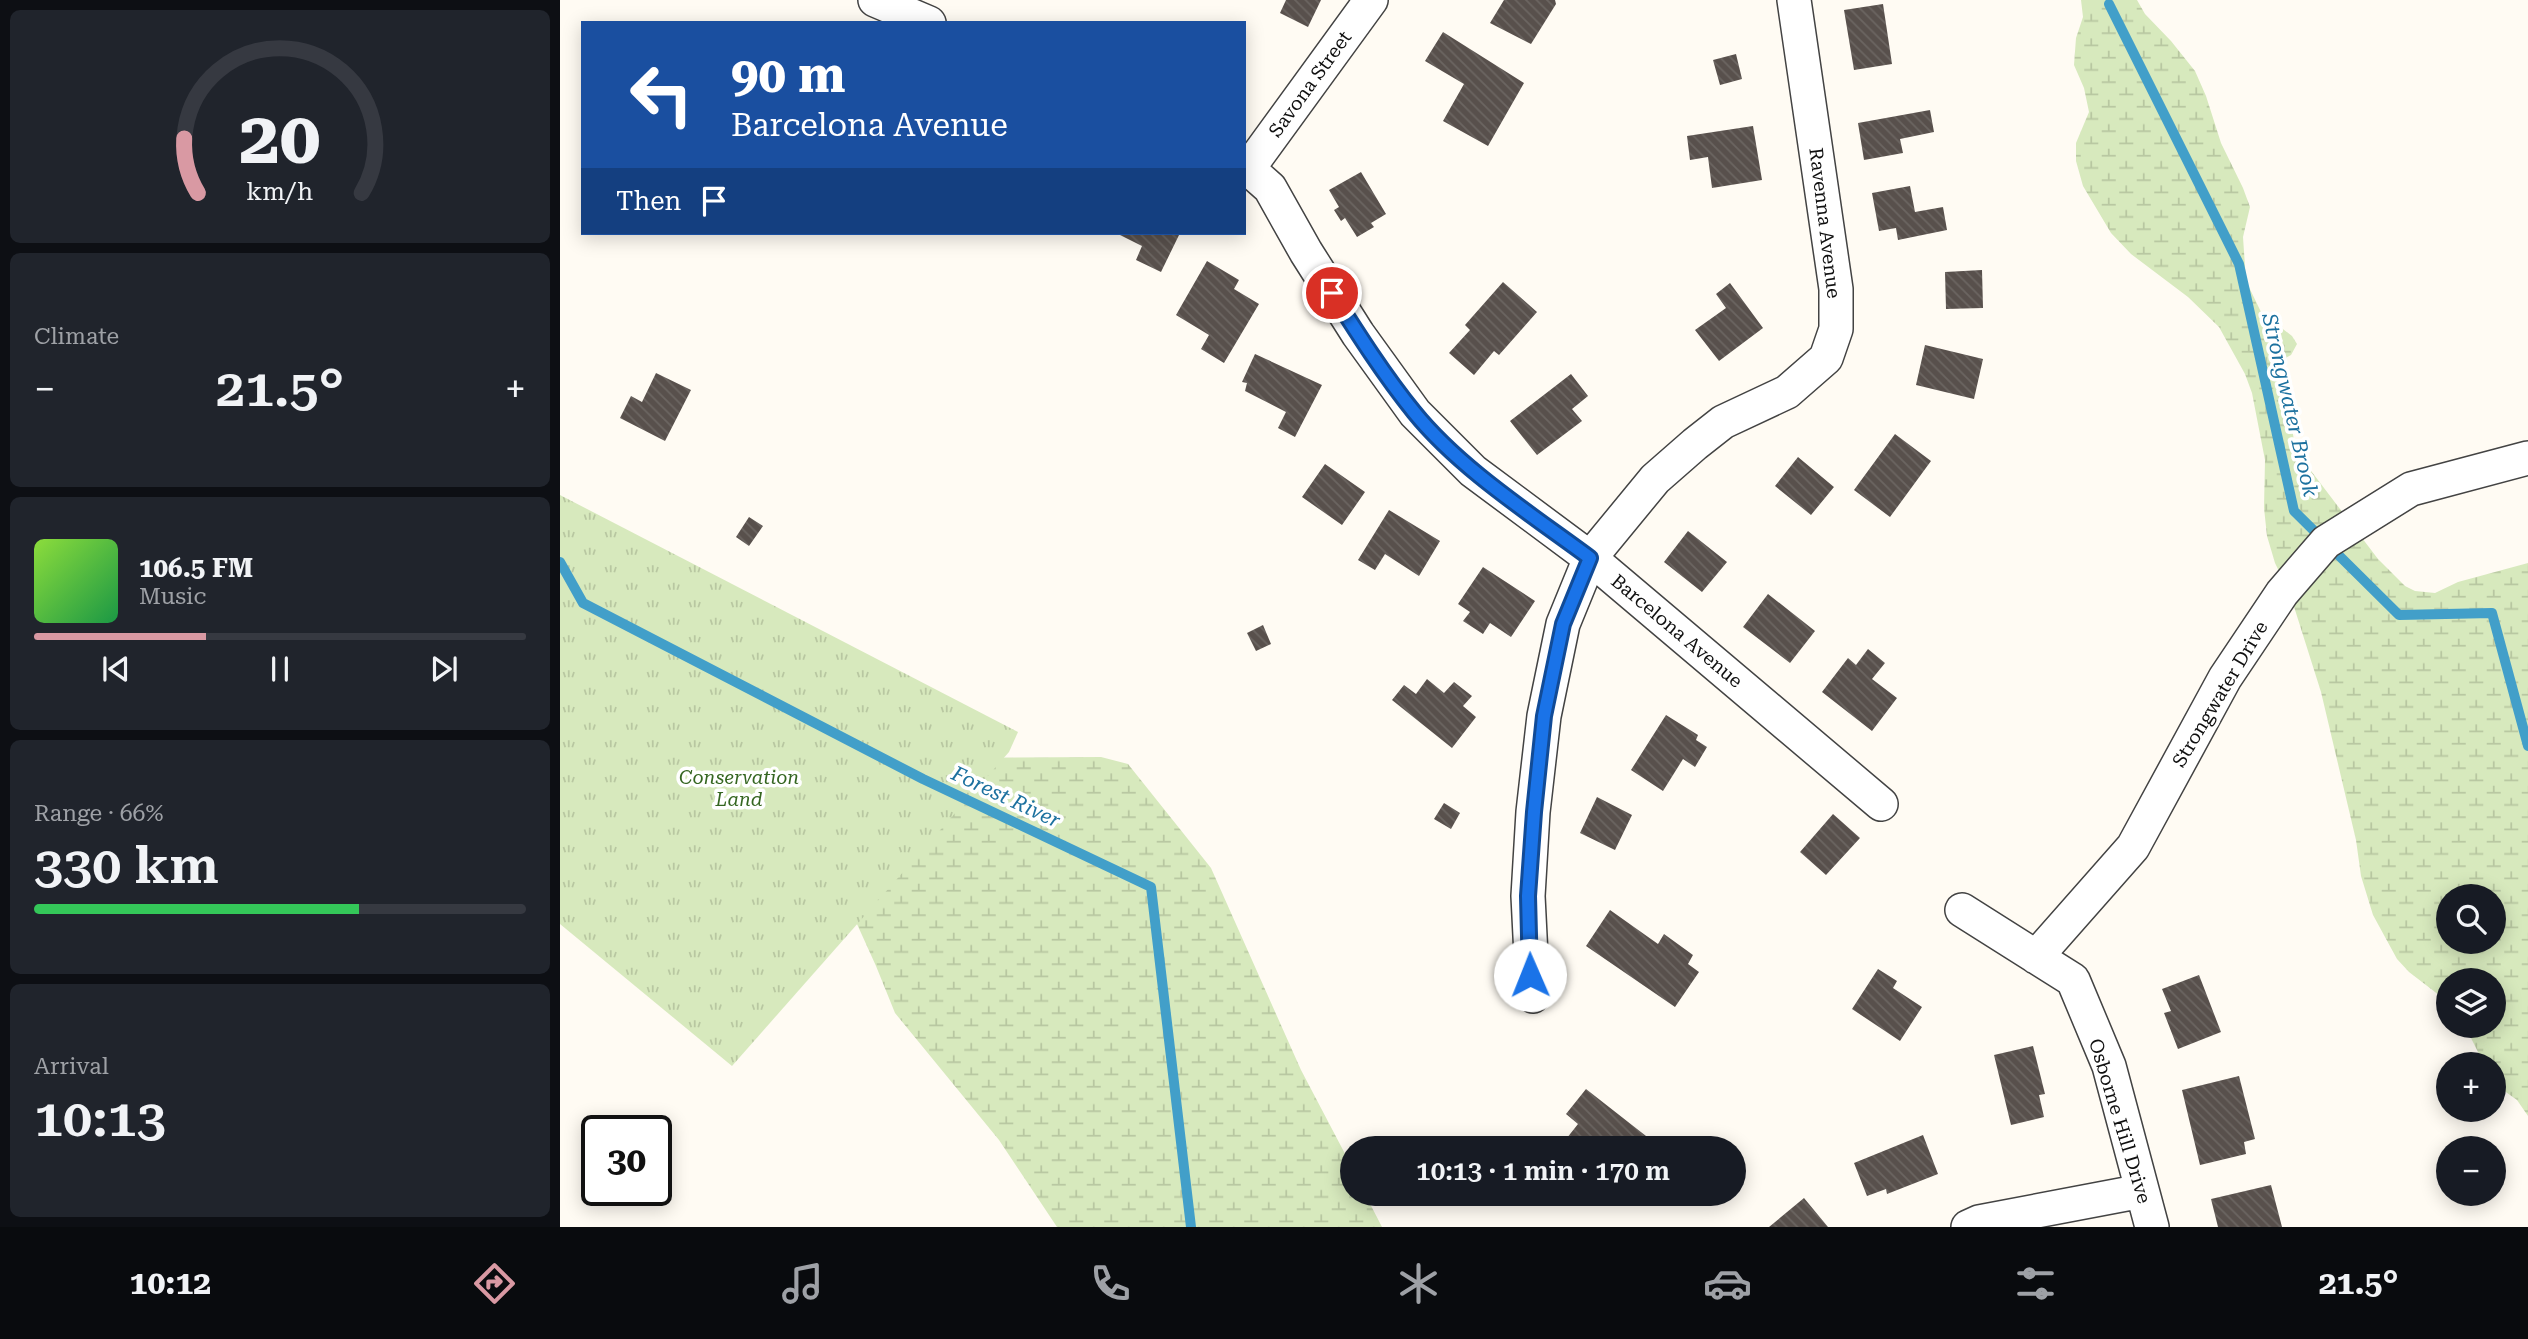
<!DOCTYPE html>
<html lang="en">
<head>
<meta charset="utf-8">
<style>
	body { margin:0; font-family:"Roboto Serif",serif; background:#20242c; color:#f1f3f6; height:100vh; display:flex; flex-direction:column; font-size:26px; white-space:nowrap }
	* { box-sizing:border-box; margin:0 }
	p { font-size:23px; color:#9ea1a6 }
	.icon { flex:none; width:38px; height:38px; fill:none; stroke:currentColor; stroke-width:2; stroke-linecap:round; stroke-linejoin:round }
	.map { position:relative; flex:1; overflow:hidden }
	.side { display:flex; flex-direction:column; gap:10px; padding:10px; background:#0d0f14; width:560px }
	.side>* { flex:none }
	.top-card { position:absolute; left:21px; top:21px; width:665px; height:214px; border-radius:0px; box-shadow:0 4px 18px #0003; background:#1a4fa0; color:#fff; overflow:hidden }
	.controls { position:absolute; left:1876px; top:884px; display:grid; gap:14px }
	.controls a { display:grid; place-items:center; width:70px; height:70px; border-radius:50%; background:#171b24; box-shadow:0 4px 18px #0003; font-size:35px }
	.speed { position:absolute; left:21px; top:1115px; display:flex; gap:14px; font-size:35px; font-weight:700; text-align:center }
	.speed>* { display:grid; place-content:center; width:91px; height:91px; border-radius:50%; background:#171b24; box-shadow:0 4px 18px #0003; line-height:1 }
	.speed .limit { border:4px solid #111; border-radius:10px; background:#fff; color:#111 }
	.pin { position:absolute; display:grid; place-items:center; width:60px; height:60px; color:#fff; margin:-30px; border:4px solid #fff; border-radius:50%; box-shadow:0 2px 7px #0007 }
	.me { position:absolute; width:77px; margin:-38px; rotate:359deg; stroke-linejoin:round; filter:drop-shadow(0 0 5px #0008) }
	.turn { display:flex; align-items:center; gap:24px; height:147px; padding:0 35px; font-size:32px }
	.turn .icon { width:91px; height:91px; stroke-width:2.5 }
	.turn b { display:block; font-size:49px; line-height:60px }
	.then { display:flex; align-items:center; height:66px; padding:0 35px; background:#0003; gap:14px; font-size:26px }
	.big { font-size:52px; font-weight:600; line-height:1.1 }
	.side .card { flex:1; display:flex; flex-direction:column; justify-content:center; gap:10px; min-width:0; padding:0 24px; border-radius:10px; background:#20242c }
	.side .dial { align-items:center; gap:0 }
	.dial svg { height:182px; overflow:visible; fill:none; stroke:#363941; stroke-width:7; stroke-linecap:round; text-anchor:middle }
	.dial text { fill:#f1f3f6; stroke:none }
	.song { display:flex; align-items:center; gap:21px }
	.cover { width:84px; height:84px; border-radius:10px; background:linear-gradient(135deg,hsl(90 70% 55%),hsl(140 70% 35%)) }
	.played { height:7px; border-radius:4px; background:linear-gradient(90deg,#d999a3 35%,#363941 35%) }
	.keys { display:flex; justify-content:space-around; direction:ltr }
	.heat { display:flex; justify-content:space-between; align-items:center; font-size:38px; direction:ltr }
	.charge { height:10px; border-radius:5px; background:linear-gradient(90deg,#34c759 66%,#363941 0) }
	.trip { position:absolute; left:780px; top:1136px; width:406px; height:70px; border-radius:35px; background:#171b24; box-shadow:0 4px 18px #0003; font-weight:600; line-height:70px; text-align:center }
	.dock { display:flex; height:112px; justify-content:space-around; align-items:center; background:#090b0e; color:#9ea1a6 }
	.dock .icon { width:49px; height:49px }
	.dock .active { color:#d999a3 }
	.dock b { font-size:32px; color:#f1f3f6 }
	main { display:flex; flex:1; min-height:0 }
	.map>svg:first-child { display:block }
	.wetland { fill:url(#wetland-marsh); fill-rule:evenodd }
	.park { fill:url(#park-tufts) }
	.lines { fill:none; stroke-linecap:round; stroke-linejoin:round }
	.stream { stroke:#429fc9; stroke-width:10 }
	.building { fill:url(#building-back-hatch) }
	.street-casing { stroke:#434343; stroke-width:36 }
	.street { stroke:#fff; stroke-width:33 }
	.route-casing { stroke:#114b97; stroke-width:18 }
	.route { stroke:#1a73e8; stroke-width:12 }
	.labels { text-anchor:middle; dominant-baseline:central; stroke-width:7; stroke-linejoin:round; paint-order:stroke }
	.street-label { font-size:19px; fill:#101010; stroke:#fff }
	.park-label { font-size:19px; font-style:italic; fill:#356621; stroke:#fff }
	.water-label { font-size:21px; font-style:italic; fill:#1c719f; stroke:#fff }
</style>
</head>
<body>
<main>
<section class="side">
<div class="card dial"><svg viewBox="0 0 100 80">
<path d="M14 69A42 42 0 1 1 86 69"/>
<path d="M14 69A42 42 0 0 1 8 45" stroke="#d999a3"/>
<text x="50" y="56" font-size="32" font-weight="700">20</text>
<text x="50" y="72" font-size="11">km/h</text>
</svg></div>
<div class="card"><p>Climate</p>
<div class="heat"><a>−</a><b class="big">21.5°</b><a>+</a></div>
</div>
<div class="card">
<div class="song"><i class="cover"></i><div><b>106.5 FM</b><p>Music</p></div></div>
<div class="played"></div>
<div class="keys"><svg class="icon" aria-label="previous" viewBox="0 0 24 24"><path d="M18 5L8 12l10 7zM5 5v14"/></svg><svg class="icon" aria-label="pause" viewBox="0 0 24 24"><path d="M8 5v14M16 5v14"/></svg><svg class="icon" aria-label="next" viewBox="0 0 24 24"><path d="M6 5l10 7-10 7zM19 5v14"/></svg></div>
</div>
<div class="card"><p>Range · 66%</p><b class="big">330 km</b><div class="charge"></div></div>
<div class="card"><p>Arrival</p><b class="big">10:13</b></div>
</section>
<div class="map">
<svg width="1968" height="1227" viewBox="0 0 1968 1227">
	<defs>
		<pattern id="wetland-marsh" width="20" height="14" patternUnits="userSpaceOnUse" patternTransform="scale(1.75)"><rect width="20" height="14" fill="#d7e9bd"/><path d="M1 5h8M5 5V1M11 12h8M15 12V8" fill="none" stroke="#b8c7a1"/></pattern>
		<pattern id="park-tufts" width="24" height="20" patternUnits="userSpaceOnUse" patternTransform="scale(1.75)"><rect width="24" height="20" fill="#d7e9bd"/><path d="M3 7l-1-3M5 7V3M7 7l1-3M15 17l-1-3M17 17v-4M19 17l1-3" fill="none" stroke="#b8c7a1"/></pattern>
		<pattern id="building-back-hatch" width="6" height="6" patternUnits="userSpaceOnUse" patternTransform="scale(1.75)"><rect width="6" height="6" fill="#58504c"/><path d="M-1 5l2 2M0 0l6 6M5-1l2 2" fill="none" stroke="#6b6561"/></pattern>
	</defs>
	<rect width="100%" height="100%" fill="#fffbf3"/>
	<path class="wetland" d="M1521,0H1577L1585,14L1611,41L1635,71L1646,96L1661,143L1683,188L1690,207L1683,237L1686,281L1701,312L1732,336L1737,344L1731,355L1724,359V373L1734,441L1742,459L1818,559L1845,586L1855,591L1875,593L1898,582L1968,563V1116L1957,1100L1936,1085L1934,1064H1924L1905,1026H1934V980H1888V1002L1849,972L1837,959L1813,915L1801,876L1796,840L1761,692L1730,594L1715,563L1707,536L1704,508L1705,460L1692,393L1685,374L1659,327L1628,297L1571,254L1551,233L1523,186L1516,161V143L1529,112L1524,88L1514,65L1516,38L1523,17ZM1888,896H1934V942H1888Z
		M0,515L391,758L541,757L568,764L651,868L741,1070L793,1169V1194H805L822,1227H497L439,1140L335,1013L316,966L287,902Z"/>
	<path class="park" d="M0,495L458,732L449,752L172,1066L0,924Z"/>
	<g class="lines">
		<path class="stream" d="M1549,4L1679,264L1734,511L1839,615L1932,613L1968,746
			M0,562L23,603L363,779L591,887L631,1227"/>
	</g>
	<path class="building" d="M726,0H761L748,27L720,13Z
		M944,0H995L996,4L971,44L930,23Z
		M1323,4L1332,64L1294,70L1284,10Z
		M883,32L964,83L928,146L883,121L904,84L865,61Z
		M1176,54L1182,79L1160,85L1153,60Z
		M1370,110L1374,132L1340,139L1343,153L1304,160L1298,123Z
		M1193,126L1202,180L1152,188L1148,157L1130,160L1127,136Z
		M801,172L826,214L811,223L814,227L797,237L785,218L781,221L774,210L779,207L769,190Z
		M1350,186L1355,212L1383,207L1387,230L1338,240L1336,228L1319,231L1312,193Z
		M556,233H620L601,272L576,260L582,246Z
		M647,261L679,280L674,289L699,304L664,363L641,349L649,335L616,315Z
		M1422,270L1423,308L1386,309L1385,272Z
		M943,282L977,312L939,355L934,351L914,375L889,353L910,330L905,325Z
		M1170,283L1203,328L1159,361L1135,330L1166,308L1156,294Z
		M1365,345L1423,359L1414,399L1356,385Z
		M695,354L762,385L735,437L718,428L726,412L685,391L687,383L682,382Z
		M96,373L131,390L105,441L60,418L71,396L82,402Z
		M1011,374L1028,396L1012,409L1022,421L977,455L950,421Z
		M1335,434L1371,461L1330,517L1294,490Z
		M1238,457L1274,487L1251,515L1215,486Z
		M765,464L805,492L782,525L742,497Z
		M829,510L880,541L859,576L825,554L815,570L798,560Z
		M189,517L203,526L189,546L176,537Z
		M1128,531L1167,562L1142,592L1104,562Z
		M923,567L975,601L951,637L930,623L923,634L903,621L910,612L898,604Z
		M1208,594L1255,631L1230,663L1183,627Z
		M703,625L711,644L696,651L687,633Z
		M1308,649L1325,663L1312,679L1337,698L1312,731L1262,692L1288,658L1296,665Z
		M867,679L884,693L894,682L912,696L903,706L916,717L892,748L832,700L844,685L856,694Z
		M1106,715L1138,735L1136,740L1147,747L1135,767L1123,759L1103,791L1071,770Z
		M1037,797L1072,815L1055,850L1020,833Z
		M884,803L900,813L891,829L874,819Z
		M1273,814L1300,838L1266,875L1240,852Z
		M1050,910L1098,944L1104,934L1133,955L1128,964L1139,972L1115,1007L1026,946Z
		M1318,969L1337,981L1333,988L1362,1007L1340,1041L1292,1009Z
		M1639,975L1661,1032L1618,1049L1604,1013L1611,1011L1602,989Z
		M1473,1046L1485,1094L1479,1095L1484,1117L1451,1125L1434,1055Z
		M1679,1076L1695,1139L1684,1142L1686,1154L1640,1165L1622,1090Z
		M1026,1089L1086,1136L1077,1148H999L1018,1124L1006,1114Z
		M1363,1135L1378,1174L1327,1194L1326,1189L1307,1196L1294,1163Z
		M1711,1185L1722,1227H1658L1651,1199Z
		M1244,1198L1268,1227H1209Z"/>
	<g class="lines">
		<g class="street-casing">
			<path id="street" d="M315,0L369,23
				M684,165L710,188L746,252L798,334L855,413L913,471L1030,558L1321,804
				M688,169L811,0
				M1402,910L1513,980L1549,1066L1592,1227
				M1476,957L1573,847L1665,678L1722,593L1766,542L1851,489L1968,458
				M973,996L968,896L973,812L984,716L1003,624L1030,558L1095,479L1135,444L1163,422L1227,392L1266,358L1276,329V289L1234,0
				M1408,1227L1419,1222L1582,1191"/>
		</g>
		<use href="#street" class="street"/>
	</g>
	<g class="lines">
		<g class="route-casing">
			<path id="route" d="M772,293C798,334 824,375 854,412C899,468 972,515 1030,558L1003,624L984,716L974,812L968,896L970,975"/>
		</g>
		<use href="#route" class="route"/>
	</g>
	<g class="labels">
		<g class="street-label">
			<text transform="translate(750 84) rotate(-54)">Savona Street</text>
			<text transform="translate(1265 223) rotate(83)">Ravenna Avenue</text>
			<text transform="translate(1117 631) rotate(40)">Barcelona Avenue</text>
			<text transform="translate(1660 694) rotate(-59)">Strongwater Drive</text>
			<text transform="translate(1560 1121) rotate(73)">Osborne Hill Drive</text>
		</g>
		<g class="park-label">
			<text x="179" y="777">Conservation<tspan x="179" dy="22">Land</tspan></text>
		</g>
		<g class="water-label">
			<text transform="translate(1730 405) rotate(77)">Strongwater Brook</text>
			<text transform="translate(446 797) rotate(25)">Forest River</text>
		</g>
	</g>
</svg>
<div class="controls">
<a><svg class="icon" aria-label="search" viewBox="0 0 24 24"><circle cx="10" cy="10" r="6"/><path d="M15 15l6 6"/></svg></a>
<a><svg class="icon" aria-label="layers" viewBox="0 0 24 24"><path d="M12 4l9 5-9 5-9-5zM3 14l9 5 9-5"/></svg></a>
<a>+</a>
<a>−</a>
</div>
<div class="speed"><div class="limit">30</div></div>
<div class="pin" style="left:772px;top:293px;background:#d93025"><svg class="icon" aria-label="arrive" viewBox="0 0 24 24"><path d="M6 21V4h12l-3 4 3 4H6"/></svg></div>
<svg class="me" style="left:970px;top:975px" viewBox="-20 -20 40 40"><circle r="19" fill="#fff"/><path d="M0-13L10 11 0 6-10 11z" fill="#1a73e8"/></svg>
<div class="trip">10:13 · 1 min · 170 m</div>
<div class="top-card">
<div class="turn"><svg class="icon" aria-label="left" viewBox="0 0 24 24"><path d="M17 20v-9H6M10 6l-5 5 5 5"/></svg><div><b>90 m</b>Barcelona Avenue</div></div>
<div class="then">Then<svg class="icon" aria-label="arrive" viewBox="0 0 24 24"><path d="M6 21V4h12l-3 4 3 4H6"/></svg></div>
</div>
</div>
</main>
<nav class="dock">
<b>10:12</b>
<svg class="icon active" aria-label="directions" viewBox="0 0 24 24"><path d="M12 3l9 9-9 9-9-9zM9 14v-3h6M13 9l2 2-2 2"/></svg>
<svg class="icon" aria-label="music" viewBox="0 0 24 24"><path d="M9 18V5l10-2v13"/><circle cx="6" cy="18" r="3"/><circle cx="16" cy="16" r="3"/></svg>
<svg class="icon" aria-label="phone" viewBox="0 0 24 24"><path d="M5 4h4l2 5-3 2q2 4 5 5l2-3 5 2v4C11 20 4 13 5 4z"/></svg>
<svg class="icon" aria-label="climate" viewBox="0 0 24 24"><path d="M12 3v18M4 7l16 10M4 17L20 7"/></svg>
<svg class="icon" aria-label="car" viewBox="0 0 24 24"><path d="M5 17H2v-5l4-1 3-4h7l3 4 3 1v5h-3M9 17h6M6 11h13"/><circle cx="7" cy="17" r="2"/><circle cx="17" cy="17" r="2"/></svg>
<svg class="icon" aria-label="filters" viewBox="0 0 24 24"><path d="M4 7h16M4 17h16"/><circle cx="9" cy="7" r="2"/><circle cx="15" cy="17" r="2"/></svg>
<b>21.5°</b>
</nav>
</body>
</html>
